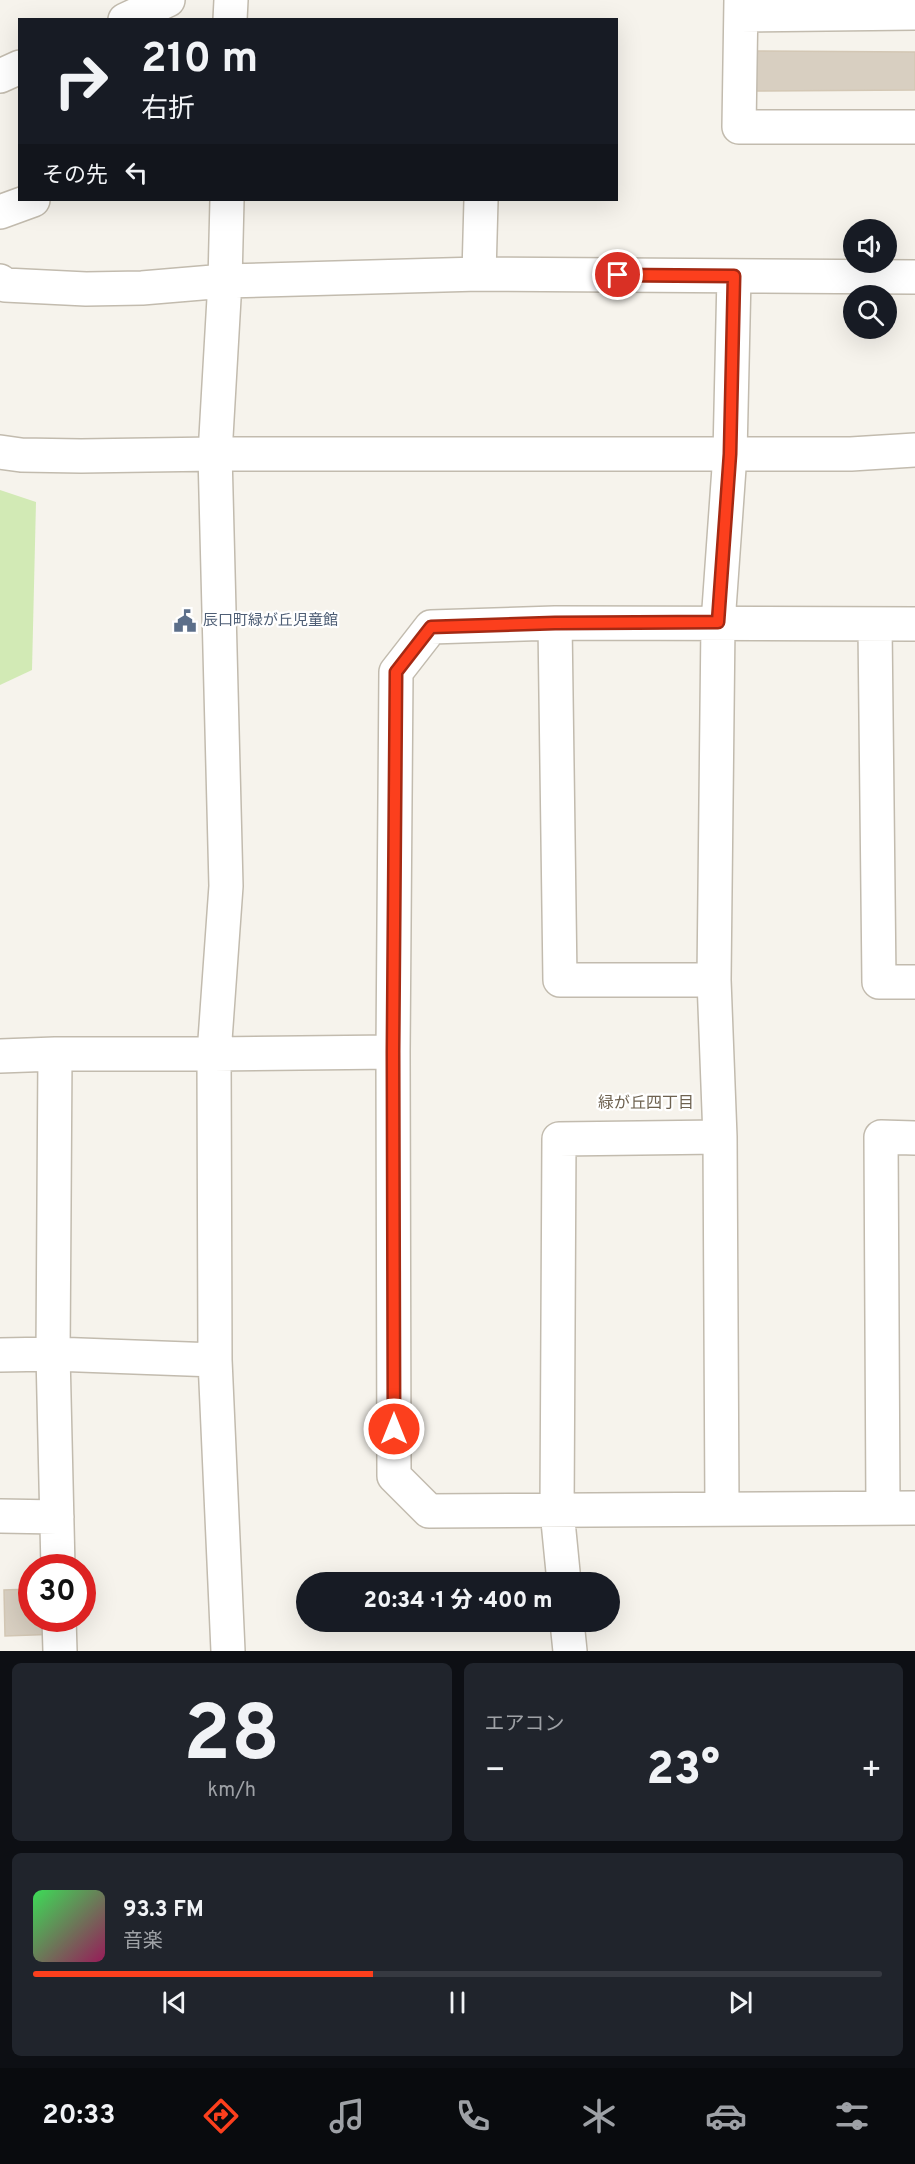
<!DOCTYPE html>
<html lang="ja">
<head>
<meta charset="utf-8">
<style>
	body { margin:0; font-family:Overpass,"Noto Sans JP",sans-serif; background:#20242c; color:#f1f3f6; height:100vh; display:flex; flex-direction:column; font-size:22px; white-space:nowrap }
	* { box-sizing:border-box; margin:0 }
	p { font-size:20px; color:#9ea1a6 }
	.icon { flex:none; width:33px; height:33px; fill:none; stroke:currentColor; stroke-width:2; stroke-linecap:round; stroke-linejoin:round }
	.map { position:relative; height:1651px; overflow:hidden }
	.details { display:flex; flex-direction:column; gap:12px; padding:12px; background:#0d0f14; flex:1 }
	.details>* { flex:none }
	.hud { position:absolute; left:18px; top:18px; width:600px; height:183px; border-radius:0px; box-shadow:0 6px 24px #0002; background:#171b24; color:#f1f3f6; overflow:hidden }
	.tools { position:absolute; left:843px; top:219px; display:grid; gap:12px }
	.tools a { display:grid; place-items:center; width:54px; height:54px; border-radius:50%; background:#171b24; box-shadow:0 6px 24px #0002; font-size:30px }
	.speed { position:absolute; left:18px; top:1554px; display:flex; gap:12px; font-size:30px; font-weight:700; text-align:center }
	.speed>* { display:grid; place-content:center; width:78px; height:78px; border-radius:50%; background:#171b24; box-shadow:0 6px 24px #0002; line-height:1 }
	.speed .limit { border:9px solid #d22; background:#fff; color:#111 }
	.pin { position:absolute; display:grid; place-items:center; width:51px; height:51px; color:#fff; margin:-26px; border:3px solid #fff; border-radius:50%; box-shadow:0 2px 6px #0007 }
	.me { position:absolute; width:66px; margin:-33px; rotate:0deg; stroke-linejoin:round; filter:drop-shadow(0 0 4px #0008) }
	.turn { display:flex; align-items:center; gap:21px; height:126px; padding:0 24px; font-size:27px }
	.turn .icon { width:78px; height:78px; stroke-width:2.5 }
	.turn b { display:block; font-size:42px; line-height:51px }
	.then { display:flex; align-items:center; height:57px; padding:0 24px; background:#0003; gap:12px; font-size:22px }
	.big { font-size:45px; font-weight:800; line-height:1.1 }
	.details .widget { flex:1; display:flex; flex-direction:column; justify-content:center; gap:9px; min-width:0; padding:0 21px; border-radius:9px; background:#20242c }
	.details .dial { align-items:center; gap:0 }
	.dial b { font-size:78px; line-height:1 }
	.song { display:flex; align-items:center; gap:18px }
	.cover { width:72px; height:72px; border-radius:9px; background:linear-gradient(135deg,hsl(130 70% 55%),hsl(330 70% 35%)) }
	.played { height:6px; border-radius:3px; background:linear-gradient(90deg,#fc3f1d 40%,#363941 40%) }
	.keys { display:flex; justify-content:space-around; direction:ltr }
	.heat { display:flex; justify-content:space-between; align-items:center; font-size:33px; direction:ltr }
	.details .tiles { flex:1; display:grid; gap:12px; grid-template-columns:1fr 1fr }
	.widget:last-child { grid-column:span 2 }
	.trip { position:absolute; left:296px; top:1572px; width:324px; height:60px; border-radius:30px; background:#171b24; box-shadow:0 6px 24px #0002; font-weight:800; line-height:60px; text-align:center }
	.tab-bar { display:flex; height:96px; justify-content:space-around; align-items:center; background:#090b0e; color:#9ea1a6 }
	.tab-bar .icon { width:42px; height:42px }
	.tab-bar .active { color:#fc3f1d }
	.tab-bar b { font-size:27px; color:#f1f3f6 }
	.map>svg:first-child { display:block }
	.green { fill:#d2eab5 }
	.building { fill:#d8cfc1; stroke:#d3c7b4; stroke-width:1.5 }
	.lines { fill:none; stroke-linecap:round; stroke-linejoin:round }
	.minor-casing { stroke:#c2bbae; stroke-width:36 }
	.minor { stroke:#fff; stroke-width:33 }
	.route-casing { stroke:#a42913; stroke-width:15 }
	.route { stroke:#fc3f1d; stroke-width:10 }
	.labels { text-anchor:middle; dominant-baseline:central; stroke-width:4.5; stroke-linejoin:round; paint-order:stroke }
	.service-label { font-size:15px; fill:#4e5e75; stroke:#fff; text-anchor:start }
	.neighbourhood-label { font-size:16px; fill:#6e6250; stroke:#fff }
</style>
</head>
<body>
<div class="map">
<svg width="915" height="1651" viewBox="0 0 915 1651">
	<rect width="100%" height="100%" fill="#f6f3ec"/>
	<path class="green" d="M0,490L36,502L32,670L0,685Z"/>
	<path class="building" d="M749,51L915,52V90L750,91Z
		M32,1589V1618H59L60,1634L5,1636L4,1590Z"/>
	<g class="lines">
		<g class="minor-casing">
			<path id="minor" d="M741,0L739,127H915
				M741,15L915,13
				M125,20L168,0
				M230,20L231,0
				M0,76L20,67
				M227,200L225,281L215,454L226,886L214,1054L215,1360L228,1651
				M0,212L33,200
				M479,274L481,200
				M0,281L5,285L86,289L142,288L225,281L479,274L915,277
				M0,452L21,455L81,456L215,454H851L915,450
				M555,623L560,980H714
				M915,624L555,623L431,627L396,672L393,1052L394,1476L429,1511L915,1508
				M875,626L879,982H915
				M0,1056L55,1054H214L393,1052
				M0,1355L53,1354L55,1054
				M883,1508L881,1137L915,1138
				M722,1509L720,1137L714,980L718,623L730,454L734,276
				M0,1516L57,1517
				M58,1568L53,1354L215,1360
				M564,1582L557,1511L559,1139L720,1137
				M59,1618L60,1651
				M567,1622L570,1651"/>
		</g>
		<use href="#minor" class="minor"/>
	</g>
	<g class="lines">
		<g class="route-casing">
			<path id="route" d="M394,1429L393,1052L396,672L431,627L555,623L718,622L730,454L734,276L618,275"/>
		</g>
		<use href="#route" class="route"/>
	</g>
	<defs>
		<g id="civic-bare" transform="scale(1.8)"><path d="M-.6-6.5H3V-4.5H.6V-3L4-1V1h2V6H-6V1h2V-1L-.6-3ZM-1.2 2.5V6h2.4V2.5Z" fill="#5c6f8a" stroke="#fff" stroke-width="2.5" paint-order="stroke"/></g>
	</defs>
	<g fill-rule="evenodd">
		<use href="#civic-bare" x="185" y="621"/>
	</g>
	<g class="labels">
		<g class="service-label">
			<text x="203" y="621">辰口町緑が丘児童館</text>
		</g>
		<g class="neighbourhood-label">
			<text x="646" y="1104">緑が丘四丁目</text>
		</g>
	</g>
</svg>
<div class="tools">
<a><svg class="icon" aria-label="sound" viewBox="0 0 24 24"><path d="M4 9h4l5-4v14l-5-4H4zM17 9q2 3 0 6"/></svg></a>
<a><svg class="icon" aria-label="search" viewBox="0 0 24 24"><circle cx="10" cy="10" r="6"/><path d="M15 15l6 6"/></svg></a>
</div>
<div class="speed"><div class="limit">30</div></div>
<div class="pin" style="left:618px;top:275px;background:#d93025"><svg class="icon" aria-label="arrive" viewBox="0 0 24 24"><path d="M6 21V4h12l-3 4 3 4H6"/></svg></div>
<svg class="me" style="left:394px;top:1429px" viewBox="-20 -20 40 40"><circle r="17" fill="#fc3f1d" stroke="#fff" stroke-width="3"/><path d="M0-11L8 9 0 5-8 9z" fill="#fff"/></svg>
<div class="trip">20:34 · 1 分 · 400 m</div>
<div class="hud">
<div class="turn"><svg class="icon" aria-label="right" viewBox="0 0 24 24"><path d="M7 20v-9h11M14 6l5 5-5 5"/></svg><div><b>210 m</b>右折</div></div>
<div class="then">その先<svg class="icon" aria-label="left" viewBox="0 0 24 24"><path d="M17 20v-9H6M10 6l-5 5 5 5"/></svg></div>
</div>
</div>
<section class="details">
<div class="tiles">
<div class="widget dial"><b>28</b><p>km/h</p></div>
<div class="widget"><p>エアコン</p>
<div class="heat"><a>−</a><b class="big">23°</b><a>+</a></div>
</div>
<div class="widget">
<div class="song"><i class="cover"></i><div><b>93.3 FM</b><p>音楽</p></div></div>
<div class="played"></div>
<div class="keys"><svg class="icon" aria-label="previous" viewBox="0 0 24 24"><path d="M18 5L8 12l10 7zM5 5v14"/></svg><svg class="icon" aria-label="pause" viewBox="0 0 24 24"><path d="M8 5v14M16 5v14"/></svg><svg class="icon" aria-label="next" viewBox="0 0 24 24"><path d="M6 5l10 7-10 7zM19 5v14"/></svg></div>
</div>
</div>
</section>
<nav class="tab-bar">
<b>20:33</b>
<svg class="icon active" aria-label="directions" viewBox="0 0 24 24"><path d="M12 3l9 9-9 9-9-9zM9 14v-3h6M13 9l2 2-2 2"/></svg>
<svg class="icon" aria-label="music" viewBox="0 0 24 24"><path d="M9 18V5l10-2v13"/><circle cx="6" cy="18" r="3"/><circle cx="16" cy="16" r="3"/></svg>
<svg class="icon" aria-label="phone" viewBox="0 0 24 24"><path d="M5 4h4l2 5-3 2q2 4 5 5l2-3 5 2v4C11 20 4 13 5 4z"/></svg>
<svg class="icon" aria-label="climate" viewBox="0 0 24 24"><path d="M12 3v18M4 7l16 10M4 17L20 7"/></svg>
<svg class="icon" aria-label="car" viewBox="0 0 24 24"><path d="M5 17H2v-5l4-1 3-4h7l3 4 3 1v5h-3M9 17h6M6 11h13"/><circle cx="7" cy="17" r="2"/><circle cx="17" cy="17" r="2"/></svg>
<svg class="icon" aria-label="filters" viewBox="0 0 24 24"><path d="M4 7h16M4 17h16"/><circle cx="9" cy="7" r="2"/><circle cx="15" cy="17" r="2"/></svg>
</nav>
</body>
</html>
